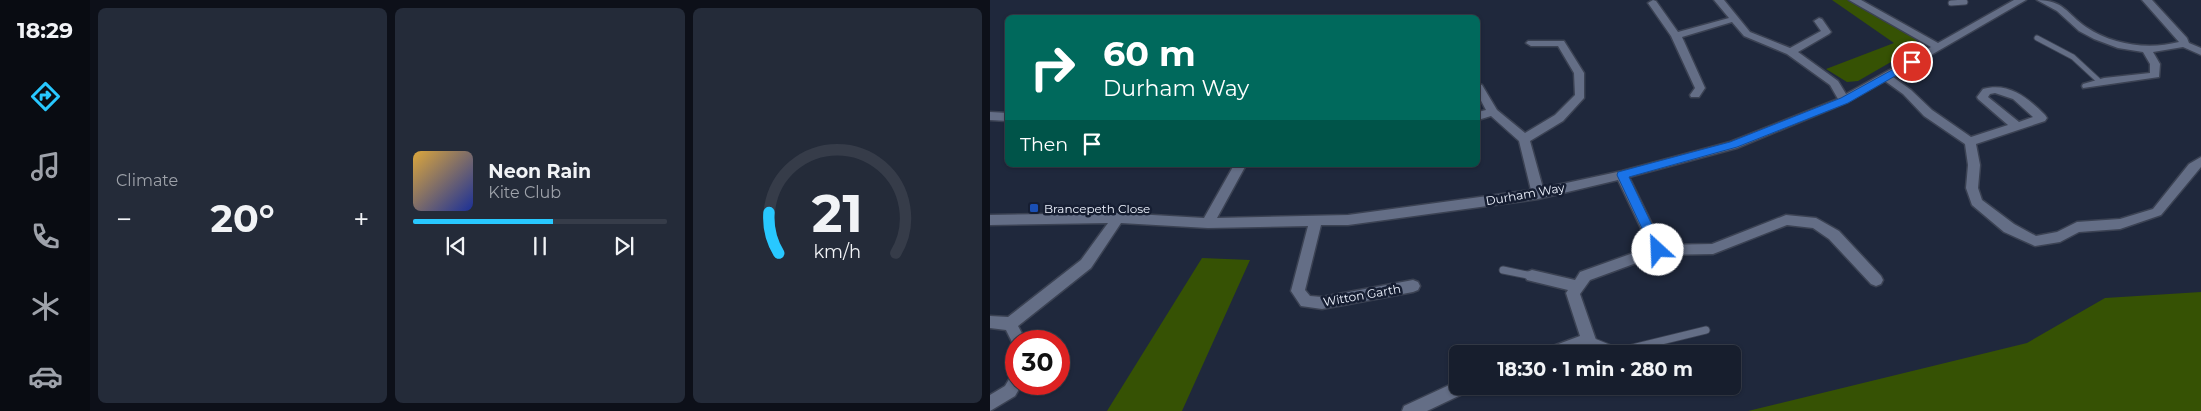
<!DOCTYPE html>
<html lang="en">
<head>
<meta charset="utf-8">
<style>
	body { margin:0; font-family:Montserrat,sans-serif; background:#242b39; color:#f1f3f6; height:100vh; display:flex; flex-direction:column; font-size:19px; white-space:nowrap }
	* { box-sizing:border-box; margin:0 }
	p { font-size:16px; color:#9ea2aa }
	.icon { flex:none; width:28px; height:28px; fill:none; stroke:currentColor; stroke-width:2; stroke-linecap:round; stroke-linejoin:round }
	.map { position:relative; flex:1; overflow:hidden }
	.details { display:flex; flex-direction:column; gap:8px; padding:8px; background:#0d1019; width:900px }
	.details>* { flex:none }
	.top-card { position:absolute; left:15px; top:15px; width:475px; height:152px; border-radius:8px; box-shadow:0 1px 4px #0004,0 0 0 1px #363c49; background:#00695c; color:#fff; overflow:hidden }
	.speed { position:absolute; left:15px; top:330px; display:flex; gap:10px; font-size:25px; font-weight:700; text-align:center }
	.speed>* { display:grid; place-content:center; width:65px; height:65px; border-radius:50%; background:#171e2d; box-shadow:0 1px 4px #0004,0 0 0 1px #363c49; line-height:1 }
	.speed .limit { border:8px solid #d22; background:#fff; color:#111 }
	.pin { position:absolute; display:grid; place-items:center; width:42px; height:42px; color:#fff; margin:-21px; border:2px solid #fff; border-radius:50%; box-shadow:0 1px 5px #0007 }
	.me { position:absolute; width:55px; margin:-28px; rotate:335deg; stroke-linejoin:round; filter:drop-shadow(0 0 4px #0008) }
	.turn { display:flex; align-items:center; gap:18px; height:105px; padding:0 15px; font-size:22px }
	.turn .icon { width:65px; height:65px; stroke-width:2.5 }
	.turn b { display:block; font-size:35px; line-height:42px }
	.then { display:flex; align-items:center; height:48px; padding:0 15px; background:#0003; gap:10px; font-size:19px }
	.big { font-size:38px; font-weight:700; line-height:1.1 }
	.details .tile { flex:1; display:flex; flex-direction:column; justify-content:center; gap:8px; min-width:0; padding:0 18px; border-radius:8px; background:#242b39 }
	.details .dial { align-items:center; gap:0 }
	.dial svg { height:130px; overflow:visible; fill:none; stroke:#363c49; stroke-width:7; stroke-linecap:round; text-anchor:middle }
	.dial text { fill:#f1f3f6; stroke:none }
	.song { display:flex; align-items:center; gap:15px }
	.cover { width:60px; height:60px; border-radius:8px; background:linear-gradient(135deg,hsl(40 70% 55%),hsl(230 70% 35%)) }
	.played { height:5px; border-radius:2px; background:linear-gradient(90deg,#28c8ff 55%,#363c49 55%) }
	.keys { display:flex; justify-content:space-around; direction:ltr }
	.heat { display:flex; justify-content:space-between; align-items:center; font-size:28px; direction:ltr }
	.details .tiles { flex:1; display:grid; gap:8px; grid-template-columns:repeat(3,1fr) }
	.trip { position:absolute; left:459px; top:345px; width:292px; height:50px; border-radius:8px; background:#171e2d; box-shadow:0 1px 4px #0004,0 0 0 1px #363c49; font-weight:700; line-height:50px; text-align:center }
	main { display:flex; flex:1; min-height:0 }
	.menu { display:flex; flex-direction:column; width:90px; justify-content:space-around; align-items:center; background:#090c12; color:#9ea2aa }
	.menu .icon { width:35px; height:35px }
	.menu .on { color:#28c8ff }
	.menu b { font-size:22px; color:#f1f3f6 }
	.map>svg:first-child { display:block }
	.green { fill:#365204 }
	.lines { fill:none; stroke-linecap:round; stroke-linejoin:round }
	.lane-far1-casing { stroke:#3b4253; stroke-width:7 }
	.lane-casing { stroke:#3b4253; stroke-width:9 }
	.street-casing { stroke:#3b4253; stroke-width:3 }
	.lane-far1 { stroke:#646e86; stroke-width:5 }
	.lane { stroke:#646e86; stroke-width:7 }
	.street { fill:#646e86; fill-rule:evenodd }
	.route { fill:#1a73e8; stroke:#114b97 }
	.transit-dot { fill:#1a4fb4; stroke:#161e32; stroke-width:2 }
	.labels { text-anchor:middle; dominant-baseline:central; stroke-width:5; stroke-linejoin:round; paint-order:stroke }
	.street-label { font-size:12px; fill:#eef3fe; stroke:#161e32 }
	.poi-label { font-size:12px; fill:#eef3fe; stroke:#161e32; text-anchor:start }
</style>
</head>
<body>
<main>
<nav class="menu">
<b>18:29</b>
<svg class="icon on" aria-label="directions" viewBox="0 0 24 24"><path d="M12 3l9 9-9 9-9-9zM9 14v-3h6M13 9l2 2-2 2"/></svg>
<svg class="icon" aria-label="music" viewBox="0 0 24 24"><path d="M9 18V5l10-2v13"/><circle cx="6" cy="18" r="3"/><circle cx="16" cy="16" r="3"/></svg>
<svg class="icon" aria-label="phone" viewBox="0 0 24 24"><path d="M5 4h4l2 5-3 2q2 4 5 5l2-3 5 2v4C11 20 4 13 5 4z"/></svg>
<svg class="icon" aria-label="climate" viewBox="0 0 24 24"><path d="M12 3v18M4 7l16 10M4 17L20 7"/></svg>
<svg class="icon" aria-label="car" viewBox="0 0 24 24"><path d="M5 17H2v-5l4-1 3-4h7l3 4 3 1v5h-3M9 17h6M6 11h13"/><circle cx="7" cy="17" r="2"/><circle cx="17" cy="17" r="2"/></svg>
</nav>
<section class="details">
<div class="tiles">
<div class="tile"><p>Climate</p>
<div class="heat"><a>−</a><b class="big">20°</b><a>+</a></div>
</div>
<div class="tile">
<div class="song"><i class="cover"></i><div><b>Neon Rain</b><p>Kite Club</p></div></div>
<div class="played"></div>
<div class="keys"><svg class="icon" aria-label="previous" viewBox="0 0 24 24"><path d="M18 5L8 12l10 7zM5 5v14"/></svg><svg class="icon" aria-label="pause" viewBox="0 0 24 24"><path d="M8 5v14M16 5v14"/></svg><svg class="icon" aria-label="next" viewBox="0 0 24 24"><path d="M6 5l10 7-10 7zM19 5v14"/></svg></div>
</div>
<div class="tile dial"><svg viewBox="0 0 100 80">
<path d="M14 69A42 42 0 1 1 86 69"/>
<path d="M14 69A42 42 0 0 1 8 44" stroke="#28c8ff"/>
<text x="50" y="56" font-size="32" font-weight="700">21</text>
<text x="50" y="72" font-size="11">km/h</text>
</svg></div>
</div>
</section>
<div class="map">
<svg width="1211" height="411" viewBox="0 0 1211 411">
	<rect width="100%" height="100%" fill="#1f283c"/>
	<path class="green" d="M842,0H860L921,34L926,39L927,47L868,81L857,82L836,69L904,43Z
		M212,258L260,260L192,411H117Z
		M1211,292V411H758L1037,343L1115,298Z"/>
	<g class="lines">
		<g class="lane-far1-casing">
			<path id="lane-far1" d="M961,3L975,2L973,0
				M1047,38L1083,57L1109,81"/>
		</g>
		<g class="lane-casing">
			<path id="lane" d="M513,270L542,276
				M599,340L621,349L634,350L716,330"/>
		</g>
		<g class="street-casing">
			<path id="street" d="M663,0L666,1L688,32L739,18L724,0H734L760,32L800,48L831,31L824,21L829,18L832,19L841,32L839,34L808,52L848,81L856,94L941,47L859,0H871L948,43L1024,0H1036L903,77L921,90L942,110L981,137L1018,125L988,99L987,97L993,89C1019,82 1038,98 1055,115L1057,118L1055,121L986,144L990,165L988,188L992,200L1024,224L1046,236L1067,232L1087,222L1130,219L1163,209L1199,164L1211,157V167L1171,215L1130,229L1089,232L1070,242L1045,246L1014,232L982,205L976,188L978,165L975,144L934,116L913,94L895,81L858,102L747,148L639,177L672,245L722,244L796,215L826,218L849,231L891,276L893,280L891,284L886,286L881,284L839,239L823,228L797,225L723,254L668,255L600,280L590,294L606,340L604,345L579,354H553L555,349L590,336L576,293L578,290L537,280L535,276L537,272L542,270L585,280L590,272L660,247L628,180L548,199L358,225H331L315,290L320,296L332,297L423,280L428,282L430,286L428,290L423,292L332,309L311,306L301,291L318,226L218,228L131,223L101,268L28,326L36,341H26V347L24,346L16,330L0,328V316L18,317L91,260L118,223L0,225V215L128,213L214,218L244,165H256L227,218L358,215L541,190L529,141L501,116L488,120V112L496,110L488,95V84L492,85L507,110L535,133L565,115L585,95L584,73L568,46H541L536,43L538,41H574L594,73V98L573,121L540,141L553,188L632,171L740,142L848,99L840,85L797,54L754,36L742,22L692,37L715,88L709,97H701L700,95L705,88L681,36L658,3ZM1005,93L1023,99L1043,117L1029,122L998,97L1000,94Z
				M1047,0C1074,0 1077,14 1096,27C1123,45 1158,50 1189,42L1152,0H1162L1197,38L1199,43L1211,48V55L1193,47L1163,52L1170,64L1169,77L1093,88L1092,86L1093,84L1114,78L1160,73V64L1153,52L1128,48L1104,39L1089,31L1067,11Z
				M0,112L18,113V121L0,120Z
				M26,374V384H32L25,396L0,411V395L15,386L21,376Z
				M468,381V386H482L479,391L437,411H412L414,406Z"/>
		</g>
		<use href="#lane-far1" class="lane-far1"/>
		<use href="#lane" class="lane"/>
		<use href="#street" class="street"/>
	</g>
	<path class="route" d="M922,59L927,62L926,64L858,103L747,147L639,177L674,250L672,254H664L627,175L628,172L740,142L851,98Z"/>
	<rect class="transit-dot" x="39" y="203" width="10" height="10" rx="2.5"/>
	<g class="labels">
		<g class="street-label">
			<text transform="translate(535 194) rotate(-10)">Durham Way</text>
			<text transform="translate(372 295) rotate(-10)">Witton Garth</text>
		</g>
		<g class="poi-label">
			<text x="54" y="208">Brancepeth Close</text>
		</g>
	</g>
</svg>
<div class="speed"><div class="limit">30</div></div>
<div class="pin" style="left:922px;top:62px;background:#d93025"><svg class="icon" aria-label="arrive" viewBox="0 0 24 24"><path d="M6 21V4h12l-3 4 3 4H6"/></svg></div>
<svg class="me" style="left:668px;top:250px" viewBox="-20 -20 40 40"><circle r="19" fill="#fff"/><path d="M0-13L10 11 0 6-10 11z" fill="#1a73e8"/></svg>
<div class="trip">18:30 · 1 min · 280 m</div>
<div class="top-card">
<div class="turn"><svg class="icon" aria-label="right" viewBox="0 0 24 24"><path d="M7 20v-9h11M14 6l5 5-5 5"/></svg><div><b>60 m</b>Durham Way</div></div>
<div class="then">Then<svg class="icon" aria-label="arrive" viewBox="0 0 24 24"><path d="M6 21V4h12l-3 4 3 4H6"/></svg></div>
</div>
</div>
</main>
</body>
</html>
